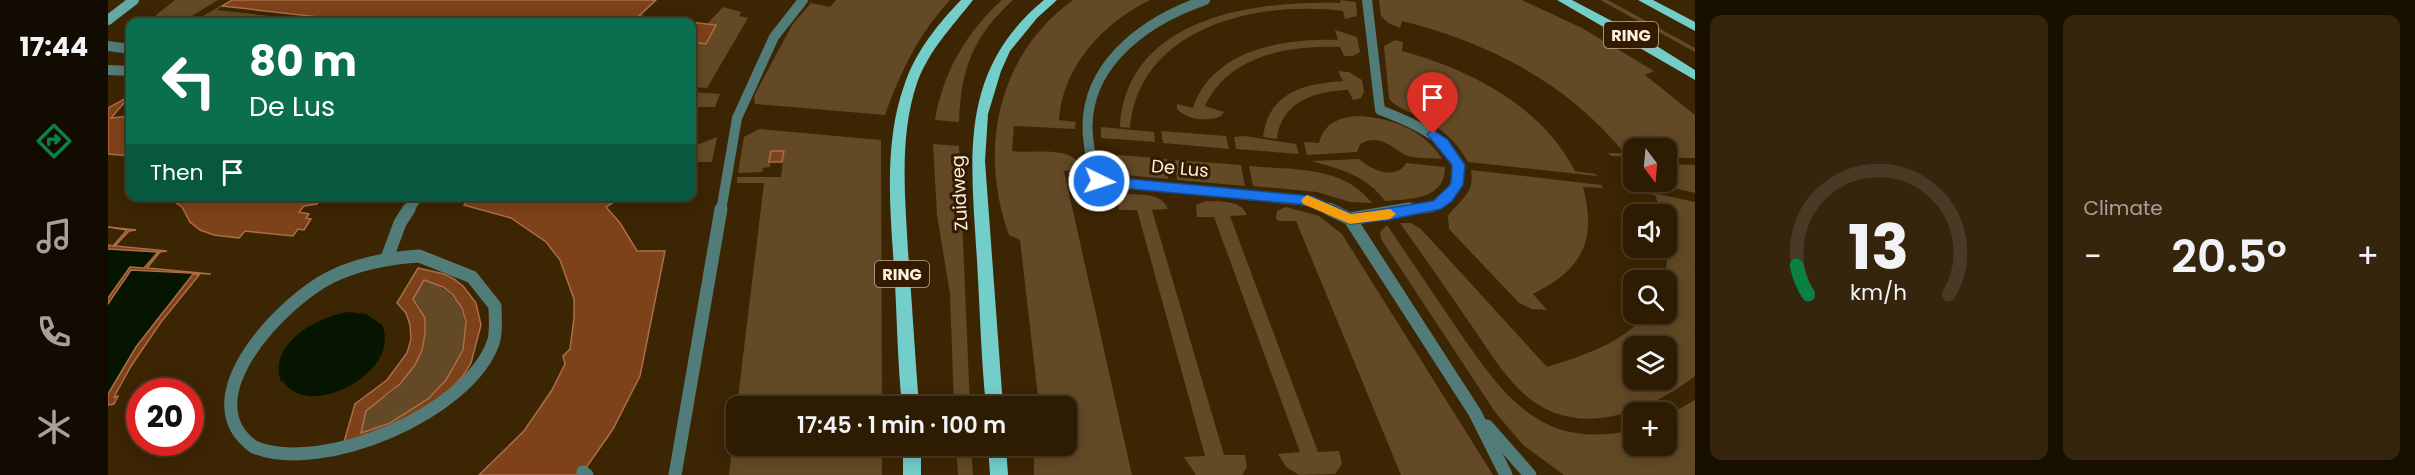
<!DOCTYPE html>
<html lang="en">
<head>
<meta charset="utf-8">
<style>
	body { margin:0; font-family:Poppins,sans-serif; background:#35250c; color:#f1f3f6; height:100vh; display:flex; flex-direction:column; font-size:22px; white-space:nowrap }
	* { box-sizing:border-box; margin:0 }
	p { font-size:20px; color:#a7a199 }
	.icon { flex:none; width:33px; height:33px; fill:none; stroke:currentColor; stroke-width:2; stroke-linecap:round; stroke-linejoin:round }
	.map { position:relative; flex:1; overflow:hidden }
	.sheet { display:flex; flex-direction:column; gap:15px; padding:15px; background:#190f01; width:720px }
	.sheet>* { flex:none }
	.banner { position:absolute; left:18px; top:18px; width:570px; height:183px; border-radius:12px; box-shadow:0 3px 15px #0003,0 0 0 2px #483a24; background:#0b6e4f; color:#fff; overflow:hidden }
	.needle { width:39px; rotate:164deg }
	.fabs { position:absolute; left:1515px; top:138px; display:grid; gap:12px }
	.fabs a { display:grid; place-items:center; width:54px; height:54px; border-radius:12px; background:#2d1c02; box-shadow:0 3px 15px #0003,0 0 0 2px #483a24; font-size:30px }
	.speed { position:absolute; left:18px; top:378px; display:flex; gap:12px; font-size:30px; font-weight:700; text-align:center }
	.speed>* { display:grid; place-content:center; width:78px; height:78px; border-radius:50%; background:#2d1c02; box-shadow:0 3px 15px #0003,0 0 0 2px #483a24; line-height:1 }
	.speed .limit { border:9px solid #d22; background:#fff; color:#111 }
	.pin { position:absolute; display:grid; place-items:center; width:51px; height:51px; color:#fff; margin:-62px -26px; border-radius:50% 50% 50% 0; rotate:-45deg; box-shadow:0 0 6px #0007 }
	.pin .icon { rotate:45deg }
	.me { position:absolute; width:66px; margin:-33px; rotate:94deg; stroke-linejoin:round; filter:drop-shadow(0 0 4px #0008) }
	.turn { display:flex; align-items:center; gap:21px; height:126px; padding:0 24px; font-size:27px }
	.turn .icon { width:78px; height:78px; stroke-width:2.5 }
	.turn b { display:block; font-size:42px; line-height:51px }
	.then { display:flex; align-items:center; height:57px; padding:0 24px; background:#0003; gap:12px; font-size:22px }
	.big { font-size:45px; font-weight:600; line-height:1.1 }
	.sheet .tile { flex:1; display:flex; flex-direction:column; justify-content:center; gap:9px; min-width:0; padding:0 21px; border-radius:12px; background:#35250c }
	.sheet .dial { align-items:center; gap:0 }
	.dial svg { height:156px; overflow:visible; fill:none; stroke:#483a24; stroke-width:7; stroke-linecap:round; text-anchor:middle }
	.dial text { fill:#f1f3f6; stroke:none }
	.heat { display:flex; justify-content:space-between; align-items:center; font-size:33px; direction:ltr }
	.sheet .tiles { flex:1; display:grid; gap:15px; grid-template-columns:repeat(2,1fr) }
	.trip { position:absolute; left:618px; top:396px; width:351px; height:60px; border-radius:12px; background:#2d1c02; box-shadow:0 3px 15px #0003,0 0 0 2px #483a24; font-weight:600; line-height:60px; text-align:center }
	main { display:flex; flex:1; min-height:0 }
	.tabs { display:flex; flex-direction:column; width:108px; justify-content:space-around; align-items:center; background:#120b01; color:#a7a199 }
	.tabs .icon { width:42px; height:42px }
	.tabs .selected { color:#0b8043 }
	.tabs b { font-size:27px; color:#f1f3f6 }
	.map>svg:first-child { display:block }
	.green { fill:#634926; fill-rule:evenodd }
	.water { fill:#061500 }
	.building { fill:#7d421a; stroke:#ad6e47; stroke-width:1.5; fill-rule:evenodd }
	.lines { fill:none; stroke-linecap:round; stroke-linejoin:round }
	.lane-far1 { stroke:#527c79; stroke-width:10 }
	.lane { stroke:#527c79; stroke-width:13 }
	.street-far1 { stroke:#527c79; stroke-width:10 }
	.street { stroke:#527c79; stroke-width:13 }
	.secondary { stroke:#65a9a6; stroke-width:10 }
	.primary { fill:#73cdc9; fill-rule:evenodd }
	.route { fill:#1a73e8; stroke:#114b97; stroke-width:1.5 }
	.slow { fill:#f59e0b }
	.labels { text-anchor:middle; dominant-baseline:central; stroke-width:6; stroke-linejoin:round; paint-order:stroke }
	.shield { fill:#321b00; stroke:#c2b09b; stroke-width:1.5 }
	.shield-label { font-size:16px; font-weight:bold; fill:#fff0de }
	.street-label { font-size:18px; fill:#fff0de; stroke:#321b00 }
</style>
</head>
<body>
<main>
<nav class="tabs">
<b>17:44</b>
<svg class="icon selected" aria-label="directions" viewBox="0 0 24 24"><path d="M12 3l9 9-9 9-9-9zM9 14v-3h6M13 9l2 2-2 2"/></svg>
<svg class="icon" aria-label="music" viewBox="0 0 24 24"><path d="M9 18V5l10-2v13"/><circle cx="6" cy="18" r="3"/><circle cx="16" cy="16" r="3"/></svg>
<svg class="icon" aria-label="phone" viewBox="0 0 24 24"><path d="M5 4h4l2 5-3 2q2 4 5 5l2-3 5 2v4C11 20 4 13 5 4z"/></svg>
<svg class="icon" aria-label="climate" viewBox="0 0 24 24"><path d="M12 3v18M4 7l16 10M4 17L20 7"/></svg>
</nav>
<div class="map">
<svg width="1587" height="475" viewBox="0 0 1587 475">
	<rect width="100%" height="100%" fill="#3c2503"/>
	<path class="green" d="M67,0H110L74,22H47L48,15Z
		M728,0H842C810,35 793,71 777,115L647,104L646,96L684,25L703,3L722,7Z
		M894,0H905C865,37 853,68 851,122L827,120C835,73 858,32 894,0Z
		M965,0H1042C995,23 955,66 951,120L968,122L967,129L906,126L904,151C924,154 966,144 974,169L956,171L1024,475H926V446H958V406H931L912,240L901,235C870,150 889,55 965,0Z
		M1232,0L1248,2L1249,16L1237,19L1235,11C1151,0 1031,26 1022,128L1012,127C1018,18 1145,0 1233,3Z
		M1271,0H1414L1474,28L1546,71L1537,75L1587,115V158H1559L1558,148H1526L1525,157L1503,156L1500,153H1516C1460,83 1379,42 1294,21L1292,28L1280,23L1273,16Z
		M1492,0H1500L1587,48V52Z
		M112,6H114L109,10L216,22H93L101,18L95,16Z
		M615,7L633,12L631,16L640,18L599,88L584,87V43L598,44L608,25L599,24Z
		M1227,30L1249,37L1252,52L1245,56H1236L1232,47C1182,45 1120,55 1097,106L1116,112L1113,116C1101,122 1078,120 1069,109V104L1085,108C1104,49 1177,38 1230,40Z
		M1287,40L1295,42L1294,51C1361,69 1434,106 1467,171L1488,174L1489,176L1360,162C1350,143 1334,129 1315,118C1303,112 1290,109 1281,99L1276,46Z
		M1230,71L1241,72L1254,80L1256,92L1253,98L1245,100L1240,90C1206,91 1173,102 1169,139L1155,137C1161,92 1195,84 1235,81Z
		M584,92L612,94L607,107H584Z
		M1248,116C1281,117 1316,129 1334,159C1323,158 1304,159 1295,154C1282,145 1269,134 1252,144L1249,152L1199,155L1196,142L1211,143C1216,124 1229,118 1248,116Z
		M993,127L1046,132L1047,142L993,138Z
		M651,129L773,140L774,406H629L656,183H629V177H673L676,151H663L662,167L655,168L654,172L630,173L636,137Z
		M1053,131L1118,136L1121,149L1055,143Z
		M1137,136L1188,144L1191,154L1128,149L1126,137Z
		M609,137L604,162H584V147Z
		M825,144L851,146L862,406H846L842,294L829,215Z
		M999,154L1059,159L1060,179L1016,175L1007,172L999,165Z
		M1251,159C1263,170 1288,181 1298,163L1337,167C1337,200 1302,199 1277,201C1258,175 1232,169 1203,161Z
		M1067,160L1133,165L1137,186L1069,180Z
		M1559,164L1587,165V193L1541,182H1558Z
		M1141,166C1183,170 1235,165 1264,203L1242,202L1209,192L1145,186Z
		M1363,170L1493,185L1495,188L1475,187C1489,240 1475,269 1425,294L1439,310L1424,309L1411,303L1341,229L1340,216C1352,199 1367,194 1363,170Z
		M1522,188L1587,202V376C1539,413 1468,441 1416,394C1395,375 1379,348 1363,325C1340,291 1316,257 1292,223H1303L1313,229L1439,367C1477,355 1512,344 1539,314H1558V280H1555L1559,263L1558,214H1554L1547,195L1524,192ZM1526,346H1558V380H1526Z
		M1021,194C1035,195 1054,193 1060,209L1044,210L1116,455H1137L1139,467L1134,475H1088L1076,457L1097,456L1029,210H1011L1010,198Z
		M1098,201C1112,202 1132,199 1139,215L1122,216L1210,452L1231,451L1234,464L1227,474L1191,475L1178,467L1170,454L1192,452L1106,217H1089L1088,205Z
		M1178,207L1211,216L1234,234L1385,475H1293L1188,221H1171L1168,219L1169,211Z
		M1279,225C1302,259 1325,293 1348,327C1395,395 1432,451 1525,430L1526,446H1558L1559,416L1587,400V475H1456L1415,445L1387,412L1273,239L1272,232Z
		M316,280C380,300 361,366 319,400C298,416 277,425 253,433C254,427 255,416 258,411C264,403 277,398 284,392C308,369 333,327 305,299Z
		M628,412V446H774V475H621Z
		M848,446H863L865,475H850Z"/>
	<path class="water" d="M0,249L50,252L36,268L22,267L0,298Z
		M34,269L85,274L46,322L0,394V304L23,270Z
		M241,312L258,314L274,325C295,372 200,422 175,381L173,382C159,343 211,316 241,312Z"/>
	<path class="building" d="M124,0H548L531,16L608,25L598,44L584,42V22H255L114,6Z
		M22,96L3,118L22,116V156L0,154V108Z
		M663,151H676L674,162H661Z
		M58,196H213L209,204L196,206L191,212L201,214L198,218L203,219L196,230L190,229L185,236L137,231L131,238L106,235L92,230L82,222L74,207Z
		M351,196H515L498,207L512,223L529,251H557L532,376L505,429L473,475H371L416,431L444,390L457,364L455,356L462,349L466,318V299L452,260L438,242L403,218L356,205L359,201L346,200Z
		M0,227L28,230L21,231L7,246L59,251L52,252L39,268L103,274L23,270L0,304V298L22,267L36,268L50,252L0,249V245L5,246L19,230Z
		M310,268L336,274L346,279L355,286L368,303L373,325L363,363L355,376L319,413L234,449L247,404L279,380L299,353L303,339L302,325L298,313L289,303ZM316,280L335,287L345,295L354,308L358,322L355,350L338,380L320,399L282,423L253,433L258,411L292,384L307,365L314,350L317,334V318L305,299Z
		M85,274L91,275L53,322L23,366L6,397L10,396L6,404L0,405V394L28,347Z"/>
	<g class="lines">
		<path class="lane-far1" d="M1097,0C1034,22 969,69 981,145C982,158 987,169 991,181L1203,201L1225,211
			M1259,0L1272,110C1301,121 1362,144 1347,184C1345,191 1336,202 1329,205C1319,210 1303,209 1292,211
			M613,211L629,118"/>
		<path class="lane" d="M1221,209L1242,219L1301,209
			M1242,219L1367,413L1398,475
			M1379,426L1422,475
			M475,472L479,475
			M567,475L613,209"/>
		<path class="street-far1" d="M0,46L22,49
			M0,70L22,71
			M629,118L666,37L695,0
			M300,211L310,196"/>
		<path class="street" d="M311,256L364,277L387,306C387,317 389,333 385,343C360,413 214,475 146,447C78,399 176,300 223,277C251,263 280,258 311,256Z
			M279,258L292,223L301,209"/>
		<path class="secondary" d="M0,20L26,0"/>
		<path class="primary" d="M853,0H865C844,27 821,50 809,83C791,136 797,196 800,251C804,303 807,354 811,406H794C790,366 789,324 787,283C783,218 774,145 797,83C808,51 830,24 853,0Z
			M936,0H949L929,18L902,51L893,71L880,114L877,161L895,406H878C873,358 872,309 869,261C863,159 849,72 936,0Z
			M1449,0H1464L1536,38L1587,70V80Z
			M1530,0H1545L1587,22V31Z
			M795,446H813V475H795Z
			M880,446H898L900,475H882Z"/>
	</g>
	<path class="route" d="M1325,130L1340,140L1357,165L1355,185L1344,201L1333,209L1280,220L1242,224L1201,205L991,186L985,181L991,176L1203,196L1244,214L1325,201L1343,184L1344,165L1319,134Z"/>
	<path class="slow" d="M1199,195L1243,214L1282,209L1288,214L1282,219L1242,224L1195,204L1193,200Z"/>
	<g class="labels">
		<g class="shield">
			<rect x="1496" y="22" width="54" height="26" rx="4.5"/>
			<rect x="767" y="261" width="54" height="26" rx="4.5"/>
		</g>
		<g class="shield-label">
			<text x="1523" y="35">RING</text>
			<text x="794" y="274">RING</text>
		</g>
		<g class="street-label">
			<text transform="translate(1072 168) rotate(5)">De Lus</text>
			<text transform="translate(851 193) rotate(-93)">Zuidweg</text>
		</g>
	</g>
</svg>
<div class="fabs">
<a><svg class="needle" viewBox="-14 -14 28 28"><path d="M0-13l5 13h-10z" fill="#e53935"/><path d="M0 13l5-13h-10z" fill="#a7a199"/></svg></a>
<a><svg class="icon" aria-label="sound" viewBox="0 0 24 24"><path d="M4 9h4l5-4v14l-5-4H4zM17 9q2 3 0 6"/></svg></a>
<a><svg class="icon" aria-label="search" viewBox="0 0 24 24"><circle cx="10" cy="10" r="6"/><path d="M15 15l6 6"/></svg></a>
<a><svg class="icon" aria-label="layers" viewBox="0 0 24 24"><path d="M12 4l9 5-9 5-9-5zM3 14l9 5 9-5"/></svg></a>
<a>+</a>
</div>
<div class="speed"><div class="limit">20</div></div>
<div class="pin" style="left:1325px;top:134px;background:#d93025"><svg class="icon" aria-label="arrive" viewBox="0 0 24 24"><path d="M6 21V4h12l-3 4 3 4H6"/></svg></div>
<svg class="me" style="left:991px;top:181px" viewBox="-20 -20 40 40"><circle r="17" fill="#1a73e8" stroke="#fff" stroke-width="3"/><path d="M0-11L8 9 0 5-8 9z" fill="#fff"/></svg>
<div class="trip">17:45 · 1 min · 100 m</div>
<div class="banner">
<div class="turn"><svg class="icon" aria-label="left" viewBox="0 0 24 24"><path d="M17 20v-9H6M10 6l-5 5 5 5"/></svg><div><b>80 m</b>De Lus</div></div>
<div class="then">Then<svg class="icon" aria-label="arrive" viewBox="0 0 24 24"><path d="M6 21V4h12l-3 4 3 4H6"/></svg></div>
</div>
</div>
<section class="sheet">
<div class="tiles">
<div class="tile dial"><svg viewBox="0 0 100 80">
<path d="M14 69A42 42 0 1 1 86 69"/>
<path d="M14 69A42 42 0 0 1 8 54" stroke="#0b8043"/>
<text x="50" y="56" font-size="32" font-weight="700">13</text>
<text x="50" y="72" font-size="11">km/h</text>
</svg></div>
<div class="tile"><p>Climate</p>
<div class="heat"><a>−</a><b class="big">20.5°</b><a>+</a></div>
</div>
</div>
</section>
</main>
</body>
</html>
